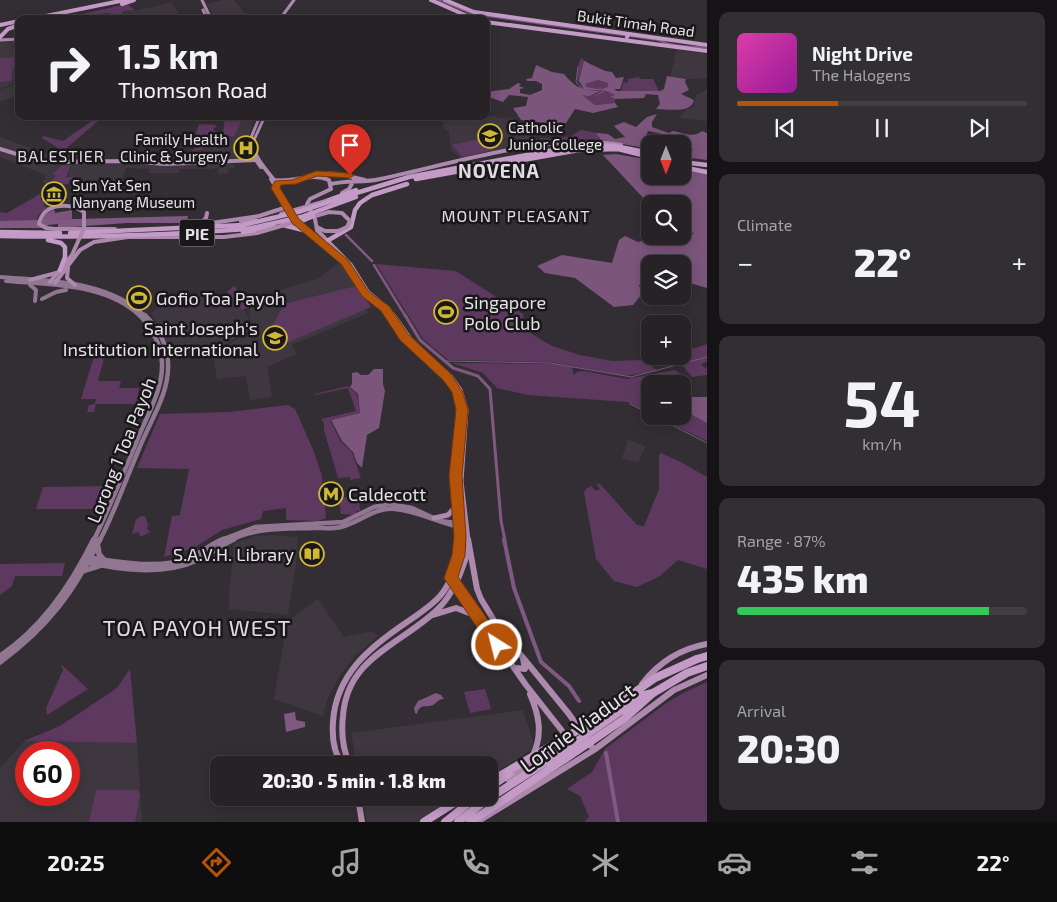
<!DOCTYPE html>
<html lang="en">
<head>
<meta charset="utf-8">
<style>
	body { margin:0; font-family:"Exo 2",sans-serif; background:#322f32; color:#f1f3f6; height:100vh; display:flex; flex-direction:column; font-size:19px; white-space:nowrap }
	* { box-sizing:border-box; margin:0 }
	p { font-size:16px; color:#a4a4a7 }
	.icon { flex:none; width:28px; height:28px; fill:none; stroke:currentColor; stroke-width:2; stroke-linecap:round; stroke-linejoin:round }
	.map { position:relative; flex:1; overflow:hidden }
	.panel { display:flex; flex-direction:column; gap:12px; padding:12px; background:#151315; width:350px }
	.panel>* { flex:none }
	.banner { position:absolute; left:15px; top:15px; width:475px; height:105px; border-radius:10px; box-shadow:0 2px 12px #0003,0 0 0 1px #423f43; background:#262226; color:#f1f3f6; overflow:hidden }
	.needle { width:32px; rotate:180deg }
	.tools { position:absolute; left:641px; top:135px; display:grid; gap:10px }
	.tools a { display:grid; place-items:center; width:50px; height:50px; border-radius:10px; background:#262226; box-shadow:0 2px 12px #0003,0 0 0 1px #423f43; font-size:25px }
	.speed { position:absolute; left:15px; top:741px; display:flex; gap:10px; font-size:25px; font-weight:700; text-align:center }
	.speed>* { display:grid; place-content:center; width:65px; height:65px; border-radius:50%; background:#262226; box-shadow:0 2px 12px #0003,0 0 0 1px #423f43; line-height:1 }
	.speed .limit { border:8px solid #d22; background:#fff; color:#111 }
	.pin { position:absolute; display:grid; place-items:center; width:42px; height:42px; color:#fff; margin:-51px -21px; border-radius:50% 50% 50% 0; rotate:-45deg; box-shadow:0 0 5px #0007 }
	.pin .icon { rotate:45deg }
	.me { position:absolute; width:55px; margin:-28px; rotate:324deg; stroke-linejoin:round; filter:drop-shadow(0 0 4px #0008) }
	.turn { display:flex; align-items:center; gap:18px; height:105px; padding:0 20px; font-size:22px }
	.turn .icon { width:65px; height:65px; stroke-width:2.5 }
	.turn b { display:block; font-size:35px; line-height:42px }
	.big { font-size:38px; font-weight:800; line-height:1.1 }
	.panel .card { flex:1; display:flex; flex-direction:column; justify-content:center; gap:8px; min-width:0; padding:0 18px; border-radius:10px; background:#322f32 }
	.panel .dial { align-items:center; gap:0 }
	.dial b { font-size:65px; line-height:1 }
	.song { display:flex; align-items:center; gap:15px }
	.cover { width:60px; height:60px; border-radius:8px; background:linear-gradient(135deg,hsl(320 70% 55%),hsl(300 70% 35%)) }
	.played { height:5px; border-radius:2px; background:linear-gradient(90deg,#b45309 35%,#423f43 35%) }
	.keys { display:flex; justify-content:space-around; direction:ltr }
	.heat { display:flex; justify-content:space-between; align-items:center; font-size:28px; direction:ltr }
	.charge { height:8px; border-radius:4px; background:linear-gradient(90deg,#34c759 87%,#423f43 0) }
	.trip { position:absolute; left:210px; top:756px; width:288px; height:50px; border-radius:10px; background:#262226; box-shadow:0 2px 12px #0003,0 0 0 1px #423f43; font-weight:800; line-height:50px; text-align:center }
	.tab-bar { display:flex; height:80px; justify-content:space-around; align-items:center; background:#0f0e0f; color:#a4a4a7 }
	.tab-bar .icon { width:35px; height:35px }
	.tab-bar .selected { color:#b45309 }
	.tab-bar b { font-size:22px; color:#f1f3f6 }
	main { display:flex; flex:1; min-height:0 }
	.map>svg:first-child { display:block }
	.built { fill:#3f3740; fill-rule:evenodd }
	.green { fill:#5d395f }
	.forest { fill:#7b557c }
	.water { fill:#7f5981 }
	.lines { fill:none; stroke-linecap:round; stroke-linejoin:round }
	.stream { stroke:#7f5981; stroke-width:1 }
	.canal-far3 { stroke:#7f5981; stroke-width:2 }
	.canal-far2 { stroke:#7f5981; stroke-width:2.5 }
	.canal-far1 { stroke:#7f5981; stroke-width:3 }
	.canal { stroke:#7f5981; stroke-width:4 }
	.secondary-far2 { stroke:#917692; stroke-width:4 }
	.secondary-far1 { stroke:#917692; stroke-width:4.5 }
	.secondary { stroke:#917692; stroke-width:5.5 }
	.primary-far3 { stroke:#ac89ad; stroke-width:3 }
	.primary-far2 { stroke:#ac89ad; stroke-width:4 }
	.primary-far1 { stroke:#ac89ad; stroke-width:5 }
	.primary { stroke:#ac89ad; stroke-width:6 }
	.highway-far2 { stroke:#c49ac6; stroke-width:4 }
	.highway-far1 { stroke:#c49ac6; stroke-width:4.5 }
	.highway { stroke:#c49ac6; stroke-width:8 }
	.primary-bridge { stroke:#ac89ad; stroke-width:4 }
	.highway-bridge-far2 { stroke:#c49ac6; stroke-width:4 }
	.highway-bridge-far1 { stroke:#c49ac6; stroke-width:4.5 }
	.highway-bridge { stroke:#c49ac6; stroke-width:8 }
	.route { fill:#b45309; stroke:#753606 }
	.labels { text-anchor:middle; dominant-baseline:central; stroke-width:5; stroke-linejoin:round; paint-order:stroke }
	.far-street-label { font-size:15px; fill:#e6e3e6; stroke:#191719 }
	.far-poi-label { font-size:15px; fill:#e6e3e6; stroke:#191719; text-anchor:start }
	.far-neighbourhood-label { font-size:16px; letter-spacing:1px; fill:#e1dbe1; stroke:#191719 }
	.far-quarter-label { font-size:16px; letter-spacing:1px; fill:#e1dbe1; stroke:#191719 }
	.shield { fill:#191719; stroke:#a8a6a8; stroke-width:1 }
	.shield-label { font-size:16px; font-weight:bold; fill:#e6e3e6 }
	.poi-label { font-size:18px; fill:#e6e3e6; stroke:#191719; text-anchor:start }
	.street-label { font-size:18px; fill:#e6e3e6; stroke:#191719 }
	.far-district-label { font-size:19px; font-weight:bold; letter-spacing:1px; fill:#e1dbe1; stroke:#191719 }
	.near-street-label { font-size:21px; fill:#e6e3e6; stroke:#191719 }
	.near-neighbourhood-label { font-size:22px; letter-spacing:1px; fill:#e1dbe1; stroke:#191719 }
</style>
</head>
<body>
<main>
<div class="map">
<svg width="707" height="822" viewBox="0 0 707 822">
	<rect width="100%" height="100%" fill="#332e33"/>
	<path class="built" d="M223,0H234L247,16L236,19H215L207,4Z
		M171,3L178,11L177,19H138L122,16V13Z
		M19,40V81L0,89V41Z
		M676,50L707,54V78L688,79L671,76Z
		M19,83V95L0,102V90Z
		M707,89V121L679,118L686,110L694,106L696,95Z
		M496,116L497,118H515L521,132L536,138L544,144L460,158L451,150L449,131L445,130L441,117Z
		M242,120L254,121L247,140L246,156L239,158L186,160L187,153L194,149L233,136Z
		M0,137L47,154L46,159H60L63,154L95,155L94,159L62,160V165L54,174H57L53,183H43L46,175L0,157Z
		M126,162L161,165L229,163L235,166V168H229L228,173L218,174L219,167L212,169H180L179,173H150V169L126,168L122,181L69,183L73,177H67L72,163Z
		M341,261L347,267L368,313L292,345L297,354L267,367L272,397L250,400L246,376L217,379L213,353L254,330L249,314L251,304L281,290L317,279Z
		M176,294H228L247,314L252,330L209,353H170L164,333L151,313Z
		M628,440L646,446L638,463L622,458Z
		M272,535L298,537L296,564L288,615L229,609V592L234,544L255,536Z
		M318,599L344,637L368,632L375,633L378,636L356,655L341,674L328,697L323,716L274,699L287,622Z
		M523,710L533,741L532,749L489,777V765H357L351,733Z
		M24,741L137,743L142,822H0V768ZM26,752H69V795H26Z
		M362,798H457L419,822H367Z"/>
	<path class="green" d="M127,4L135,10L122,12V16L107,13L60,19Z
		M19,57V67L13,68L11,81L0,82V58Z
		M581,58L590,64L582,69L579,84L584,89H595L587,87L584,84L598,80L608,83V90L615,95L610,96L615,99V103L595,105L581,95L597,94L601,91L583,90C575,82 576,68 581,58Z
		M639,77L640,79H653L659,91H621L623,83L628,82V79Z
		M99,116H104L63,151L42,138L43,136L63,141Z
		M225,118L242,120L234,136L227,137L220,144L191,152L194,149L222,139Z
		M199,124L217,125L213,130L216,132L215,136L208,138L195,137Z
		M581,130L596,133L601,140L572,139L546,143L539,138L552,139L571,136Z
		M484,138L494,150L462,157L452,145Z
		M62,165H71L66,177H73L72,180H70L68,184L50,186L56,175L53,174Z
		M40,194L41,200H44V207L54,206L40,213L36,221H0V212L7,213Z
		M376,264L456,271L523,314L524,323L532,334L552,346L580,355L612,361L643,360L658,371L625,376L551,362L448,360L423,339Z
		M234,286L251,306L242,310L227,292Z
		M356,286L360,289L371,307L289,342L285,341L276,328L273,329V325L284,304Z
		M707,344V362L701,364L705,368L707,367V375L692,377L677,359L689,350Z
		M94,356L104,358L98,381H121L119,388H139L136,404H96L94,412H87L89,405L95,404L96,399H81Z
		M452,363L555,364L572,367L574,375L577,372L584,371L627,379L675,370L691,382L684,392L682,384H650V413L627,402L528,395L497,388L483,373Z
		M348,386L357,394L360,413L330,420L341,442L352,452L361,478L350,480V477L338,478L324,430V423L321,419L356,411L348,388L315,395V394Z
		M288,405L295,409L314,452L322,476L326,518L318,521L286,520V508L263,511L261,519L222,530L194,548L164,557L172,516L180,515L189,469L137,468L160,414L229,412Z
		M683,410L707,423V441L656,416H682Z
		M661,453L681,462L707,477V569L678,560L660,576L637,587L614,581L596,559L584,492L586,489L591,486L596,491L600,489L596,484H600L637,525L644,526L659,489V455Z
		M107,486L110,490L103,509H36L43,487Z
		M351,497L359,499L360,511H356V515L341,514L339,498Z
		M141,516H145L148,524L147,529L150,532L141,537L138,532L132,534L136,519Z
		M65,563L62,576H15L12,586L0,595V564Z
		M61,664L88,689L47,715L46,708L63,670Z
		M130,669L137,743L24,741L60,726L117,688Z
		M707,682V822H584L589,817L580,796L567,789L592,772L605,749L665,704L683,693Z
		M485,689L491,709L470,713L464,692Z
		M96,790H137L140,795L135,822H89Z"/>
	<path class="forest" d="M584,61L605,71L612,72L616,78L624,77L620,89H614L617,91H660L664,89L667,76L686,79L685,82L689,90L681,94L694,100C691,114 668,109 656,109L660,104L658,95L646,94L644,98L615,99L610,96L615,95L602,89L608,87V83L598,80L585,84L587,87L597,89H584L579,81Z
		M536,65L552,72L564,74C577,89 581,90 601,91L589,96L582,95L595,105L615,103L618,107L593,113L575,109L566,123L553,124L521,120L513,108L526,106L528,97L509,95L503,102L486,96V92L509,89L518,83L521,84L519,86L524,88L520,89V93L530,95L542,90V84L536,81H527L526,79L532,78Z
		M657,114L652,122V127L669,133L672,131C683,132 692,139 702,131L707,133V160L683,157V149L693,150C687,137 661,134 648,131L644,141L653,144H650V149L601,140L596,133L608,134L615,139L625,137L614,126L624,122L636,127L647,117Z
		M616,154L650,160V176H682L683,168L707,174V288L683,281L682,264H650V282L639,285L642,294L633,305L614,307L575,278L545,273L537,266L562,255L612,263L619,240L625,236L638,242L648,239L650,240L694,234L683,226L682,204H650L647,202L603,155Z
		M54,209L55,213L72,210V219L41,221L43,216Z
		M374,369H383V384L385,391L379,428L367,435L362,468L357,463L353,452L342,441L331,420L360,413L358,394L350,387L352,384V373L357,372L361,375H368Z
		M682,392L693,397H707V423L683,410Z"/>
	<path class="water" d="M188,216L186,223H126L58,228V224L48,225L47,228H0V221Z
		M436,693L441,695L444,699C438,699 438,702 433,705C425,708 420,703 417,714L415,713L414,708L418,701Z
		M295,712L296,720L305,722V727L286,732L284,714Z"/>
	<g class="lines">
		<path class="stream" d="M578,67L576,82L582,89L611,90
			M596,95L604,91
			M445,361L550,363L631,377L707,357
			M630,404L650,414
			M654,416L707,443"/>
		<path class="canal-far3" d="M439,0L473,14L658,40C673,47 690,46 707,48"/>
		<path class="canal-far2" d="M346,235L372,261
			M374,265L406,317"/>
		<path class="canal-far1" d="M405,315L420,340L453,368L478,376L490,389L501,521L505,540"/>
		<path class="canal" d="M504,539L514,588L541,662L569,686L579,701
			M606,753L618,822"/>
		<path class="secondary-far2" d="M0,277C49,281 109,280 146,317
			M6,281C50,285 107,283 141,317
			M30,285L36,290L35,301
			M42,299L56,292L66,290"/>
		<path class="secondary-far1" d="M94,540C111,504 126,468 141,431C150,410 163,387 162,363C161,343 152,330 140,315
			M100,540C115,511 126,479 139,449C150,421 170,393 168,362C167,344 158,328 145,315
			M221,540L255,527L343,522L374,507L389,504L412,508L440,521L466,524
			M231,540C257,527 286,529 314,528C323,528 333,529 341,527C360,522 375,507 395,509C420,511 442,525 466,528"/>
		<path class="secondary" d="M98,547L99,554L105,561
			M90,558C120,563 162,570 190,558C202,553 212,543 224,539
			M82,561C118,569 162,576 197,560C210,554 221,545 234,539
			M83,571L99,566
			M0,656C43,628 72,584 94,539
			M0,662C49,626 73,592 100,539"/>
		<path class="primary-far3" d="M202,0L211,19
			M203,10L207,19
			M280,19L294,0
			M0,40L19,39
			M250,140L260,116
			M254,140L265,116"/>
		<path class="primary-far2" d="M250,139L252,154L261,167
			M254,139C250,154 266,169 274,180C293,183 311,172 329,180L331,189L310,199L307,204L315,219L317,230L351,265L368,292L389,309L394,317
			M0,149L36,160L53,162L127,161L165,164L255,160
			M317,173L339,174L365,180
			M271,179L298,224L331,249
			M331,184C347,180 364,183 380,179C452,164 549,132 621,145
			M342,193L349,189L354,180
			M200,224L206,218L207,213
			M198,225L259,216L287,207
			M317,227L325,231H338
			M55,229H115
			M68,268L67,278L75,285
			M30,280L56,273
			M50,282L72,255
			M55,283L80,250L94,242L128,237H224L257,233
			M383,307L390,317"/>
		<path class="primary-far1" d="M389,315L401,333
			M393,315L410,339L430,360L450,376L460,390L466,410L461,481L468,540
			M434,518L448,515L457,505
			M459,540L456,470L462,410L460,400"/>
		<path class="primary" d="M468,539L477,589L481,599L498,627L569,714L594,750
			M455,584L526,685L574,746
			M433,615L456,608L477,616
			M517,668L525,669L523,659
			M642,684C659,662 679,649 707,644
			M530,694C539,715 543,734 533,755
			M343,765C333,753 332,736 333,722C336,674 370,647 407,622C419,614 431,606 440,596C454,580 458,559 459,539
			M350,765C343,750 341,733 343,716C347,657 401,645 438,609C455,592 462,570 469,548
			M508,779L563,743
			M358,798L362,822
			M477,822L594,750L674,690L707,675"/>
		<path class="highway-far2" d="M431,0L474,19
			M445,0L474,12L707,45
			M122,4L134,0
			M31,19L125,0
			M486,22L707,51
			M0,25L19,21
			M0,37L8,29L19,25"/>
		<path class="highway-far1" d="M682,162L707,165
			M682,167L707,172
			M416,179L579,150L618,149L650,157
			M353,194L409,177L580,145L615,146L650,153
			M326,201L356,190
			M283,225L307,231
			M0,232L60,233
			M243,232L274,227
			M70,233L243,225
			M0,236C82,238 165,235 247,229
			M48,240L61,243L65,247V257L60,270
			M327,241L351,227L355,210L360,203L372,195L407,184"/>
		<path class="highway" d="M697,659L707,656
			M653,693L687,673L707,666
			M424,822L462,798
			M445,822L475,798
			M458,822L485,801L560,753
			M470,822L565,759"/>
		<path class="primary-bridge" d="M281,214L326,201
			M241,222L256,220
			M55,229L46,228L39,224C43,203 69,202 84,212V228L72,255
			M257,233L329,212L342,213L350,221L347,227L338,231"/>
		<path class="highway-bridge-far2" d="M627,37L628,35"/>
		<path class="highway-bridge-far1" d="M302,221L313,216
			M243,225L298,212L353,194
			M247,229L301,217L356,197"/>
		<path class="highway-bridge" d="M560,753L644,695L653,693
			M565,759L624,719L653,693
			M489,782L592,722L655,678L697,659
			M489,788L510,773"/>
	</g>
	<path class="route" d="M316,171L350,173L354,175L350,178L317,176L296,184L281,185L280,188L299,219L348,260L369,292L389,306L408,334L451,374L462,391L468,410L462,476L466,536L465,555L458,577L502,640L504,645L502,650L497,652L492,650L444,578L452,555L454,536L449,476L456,410L452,392L443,380L400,340L381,311L362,296L341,264L292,223L271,188L275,181L292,180Z"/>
	<defs>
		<g id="university-ring" transform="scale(1.25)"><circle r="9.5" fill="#191719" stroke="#d0b837" stroke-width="1.5"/><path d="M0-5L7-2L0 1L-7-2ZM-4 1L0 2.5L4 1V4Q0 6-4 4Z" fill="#d0b837"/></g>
		<g id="hospital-ring" transform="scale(1.25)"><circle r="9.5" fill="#191719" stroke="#d0b837" stroke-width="1.5"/><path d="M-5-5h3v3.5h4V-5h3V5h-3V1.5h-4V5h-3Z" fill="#d0b837"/></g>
		<g id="museum-ring" transform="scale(1.25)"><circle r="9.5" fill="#191719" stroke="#d0b837" stroke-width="1.5"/><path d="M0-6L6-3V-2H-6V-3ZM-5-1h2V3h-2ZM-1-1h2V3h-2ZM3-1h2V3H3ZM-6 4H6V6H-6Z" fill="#d0b837"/></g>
		<g id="stadium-ring" transform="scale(1.25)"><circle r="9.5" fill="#191719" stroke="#d0b837" stroke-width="1.5"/><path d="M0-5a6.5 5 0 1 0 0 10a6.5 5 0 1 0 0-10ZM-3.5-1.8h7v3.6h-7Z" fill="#d0b837"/></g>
		<g id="school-ring" transform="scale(1.25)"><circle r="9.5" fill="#191719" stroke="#d0b837" stroke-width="1.5"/><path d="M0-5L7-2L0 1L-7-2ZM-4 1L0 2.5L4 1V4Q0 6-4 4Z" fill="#d0b837"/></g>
		<g id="metro-ring" transform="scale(1.25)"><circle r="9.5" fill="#191719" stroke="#d0b837" stroke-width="1.5"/><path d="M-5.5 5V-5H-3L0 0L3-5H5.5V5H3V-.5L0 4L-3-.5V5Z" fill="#d0b837"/></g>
		<g id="library-ring" transform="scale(1.25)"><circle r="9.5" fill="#191719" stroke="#d0b837" stroke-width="1.5"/><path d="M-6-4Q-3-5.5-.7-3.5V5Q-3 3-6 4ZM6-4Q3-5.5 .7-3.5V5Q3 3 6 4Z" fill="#d0b837"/></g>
	</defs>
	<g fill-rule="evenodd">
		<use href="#university-ring" x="490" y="136"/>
		<use href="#hospital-ring" x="246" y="148"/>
		<use href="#museum-ring" x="54" y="194"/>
		<use href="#stadium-ring" x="139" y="298"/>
		<use href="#stadium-ring" x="446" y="312"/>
		<use href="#school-ring" x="275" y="338"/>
		<use href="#metro-ring" x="331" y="494"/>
		<use href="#library-ring" x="312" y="554"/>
	</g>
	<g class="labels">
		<g class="far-street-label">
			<text transform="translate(636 23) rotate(8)">Bukit Timah Road</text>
		</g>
		<g class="far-poi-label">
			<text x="508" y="127">Catholic<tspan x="508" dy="17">Junior College</tspan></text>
			<text x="228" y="139" text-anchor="end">Family Health<tspan x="228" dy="17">Clinic &amp; Surgery</tspan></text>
			<text x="72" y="185">Sun Yat Sen<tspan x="72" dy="17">Nanyang Museum</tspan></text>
		</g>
		<g class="far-neighbourhood-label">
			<text x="61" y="155">BALESTIER</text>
		</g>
		<g class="far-quarter-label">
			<text x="516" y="215">MOUNT PLEASANT</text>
		</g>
		<rect class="shield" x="179.5" y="219.5" width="35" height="27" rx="4"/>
		<g class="shield-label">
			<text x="197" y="233">PIE</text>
		</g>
		<g class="poi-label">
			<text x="156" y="298">Gofio Toa Payoh</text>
			<text x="464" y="302">Singapore<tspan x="464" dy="21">Polo Club</tspan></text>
			<text x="258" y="328" text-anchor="end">Saint Joseph's<tspan x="258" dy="21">Institution International</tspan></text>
			<text x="348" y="494">Caldecott</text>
			<text x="294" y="554" text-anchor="end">S.A.V.H. Library</text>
		</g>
		<g class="street-label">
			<text transform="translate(121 450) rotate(-68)">Lorong 1 Toa Payoh</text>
		</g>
		<g class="far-district-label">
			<text x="499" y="170">NOVENA</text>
		</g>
		<g class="near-street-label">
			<text transform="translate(577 727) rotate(-36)">Lornie Viaduct</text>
		</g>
		<g class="near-neighbourhood-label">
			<text x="197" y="627">TOA PAYOH WEST</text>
		</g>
	</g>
</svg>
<div class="tools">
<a><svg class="needle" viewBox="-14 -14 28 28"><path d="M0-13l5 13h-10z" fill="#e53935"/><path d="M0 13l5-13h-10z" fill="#a4a4a7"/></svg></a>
<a><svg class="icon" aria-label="search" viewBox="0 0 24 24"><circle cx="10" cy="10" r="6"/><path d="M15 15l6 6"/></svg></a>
<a><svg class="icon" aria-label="layers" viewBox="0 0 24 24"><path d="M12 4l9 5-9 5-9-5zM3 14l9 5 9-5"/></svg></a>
<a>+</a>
<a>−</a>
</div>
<div class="speed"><div class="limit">60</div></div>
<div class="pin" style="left:350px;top:175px;background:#d93025"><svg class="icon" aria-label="arrive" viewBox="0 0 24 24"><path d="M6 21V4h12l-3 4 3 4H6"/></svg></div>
<svg class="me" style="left:497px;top:645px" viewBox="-20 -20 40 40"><circle r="17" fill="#b45309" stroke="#fff" stroke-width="3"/><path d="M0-11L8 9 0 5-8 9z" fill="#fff"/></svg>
<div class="trip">20:30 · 5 min · 1.8 km</div>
<div class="banner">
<div class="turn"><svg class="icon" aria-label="right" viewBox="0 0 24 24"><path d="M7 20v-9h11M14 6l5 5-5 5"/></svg><div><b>1.5 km</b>Thomson Road</div></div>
</div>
</div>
<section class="panel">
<div class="card">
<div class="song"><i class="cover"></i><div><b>Night Drive</b><p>The Halogens</p></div></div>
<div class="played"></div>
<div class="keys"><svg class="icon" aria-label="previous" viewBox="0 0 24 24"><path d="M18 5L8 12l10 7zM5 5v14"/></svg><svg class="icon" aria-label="pause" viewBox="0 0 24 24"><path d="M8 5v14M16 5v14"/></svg><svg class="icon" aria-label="next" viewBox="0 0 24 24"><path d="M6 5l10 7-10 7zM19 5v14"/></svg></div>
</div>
<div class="card"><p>Climate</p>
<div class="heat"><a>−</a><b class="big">22°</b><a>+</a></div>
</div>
<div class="card dial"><b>54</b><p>km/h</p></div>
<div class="card"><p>Range · 87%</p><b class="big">435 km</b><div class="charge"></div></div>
<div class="card"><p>Arrival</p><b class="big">20:30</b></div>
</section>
</main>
<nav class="tab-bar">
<b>20:25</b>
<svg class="icon selected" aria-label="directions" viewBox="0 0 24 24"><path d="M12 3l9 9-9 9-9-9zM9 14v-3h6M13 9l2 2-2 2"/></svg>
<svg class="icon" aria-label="music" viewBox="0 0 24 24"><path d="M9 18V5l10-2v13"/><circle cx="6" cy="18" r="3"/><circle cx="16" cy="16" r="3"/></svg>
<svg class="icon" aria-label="phone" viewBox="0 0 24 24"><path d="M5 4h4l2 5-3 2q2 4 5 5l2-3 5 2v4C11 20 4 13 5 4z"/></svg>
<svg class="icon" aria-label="climate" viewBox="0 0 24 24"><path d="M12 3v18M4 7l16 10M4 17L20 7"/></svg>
<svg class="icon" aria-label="car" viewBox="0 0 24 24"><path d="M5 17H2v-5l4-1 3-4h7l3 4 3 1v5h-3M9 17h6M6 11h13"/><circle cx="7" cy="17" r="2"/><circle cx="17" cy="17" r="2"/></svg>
<svg class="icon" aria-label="filters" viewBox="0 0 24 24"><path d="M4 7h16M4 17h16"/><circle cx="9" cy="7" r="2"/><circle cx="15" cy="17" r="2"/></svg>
<b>22°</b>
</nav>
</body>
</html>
